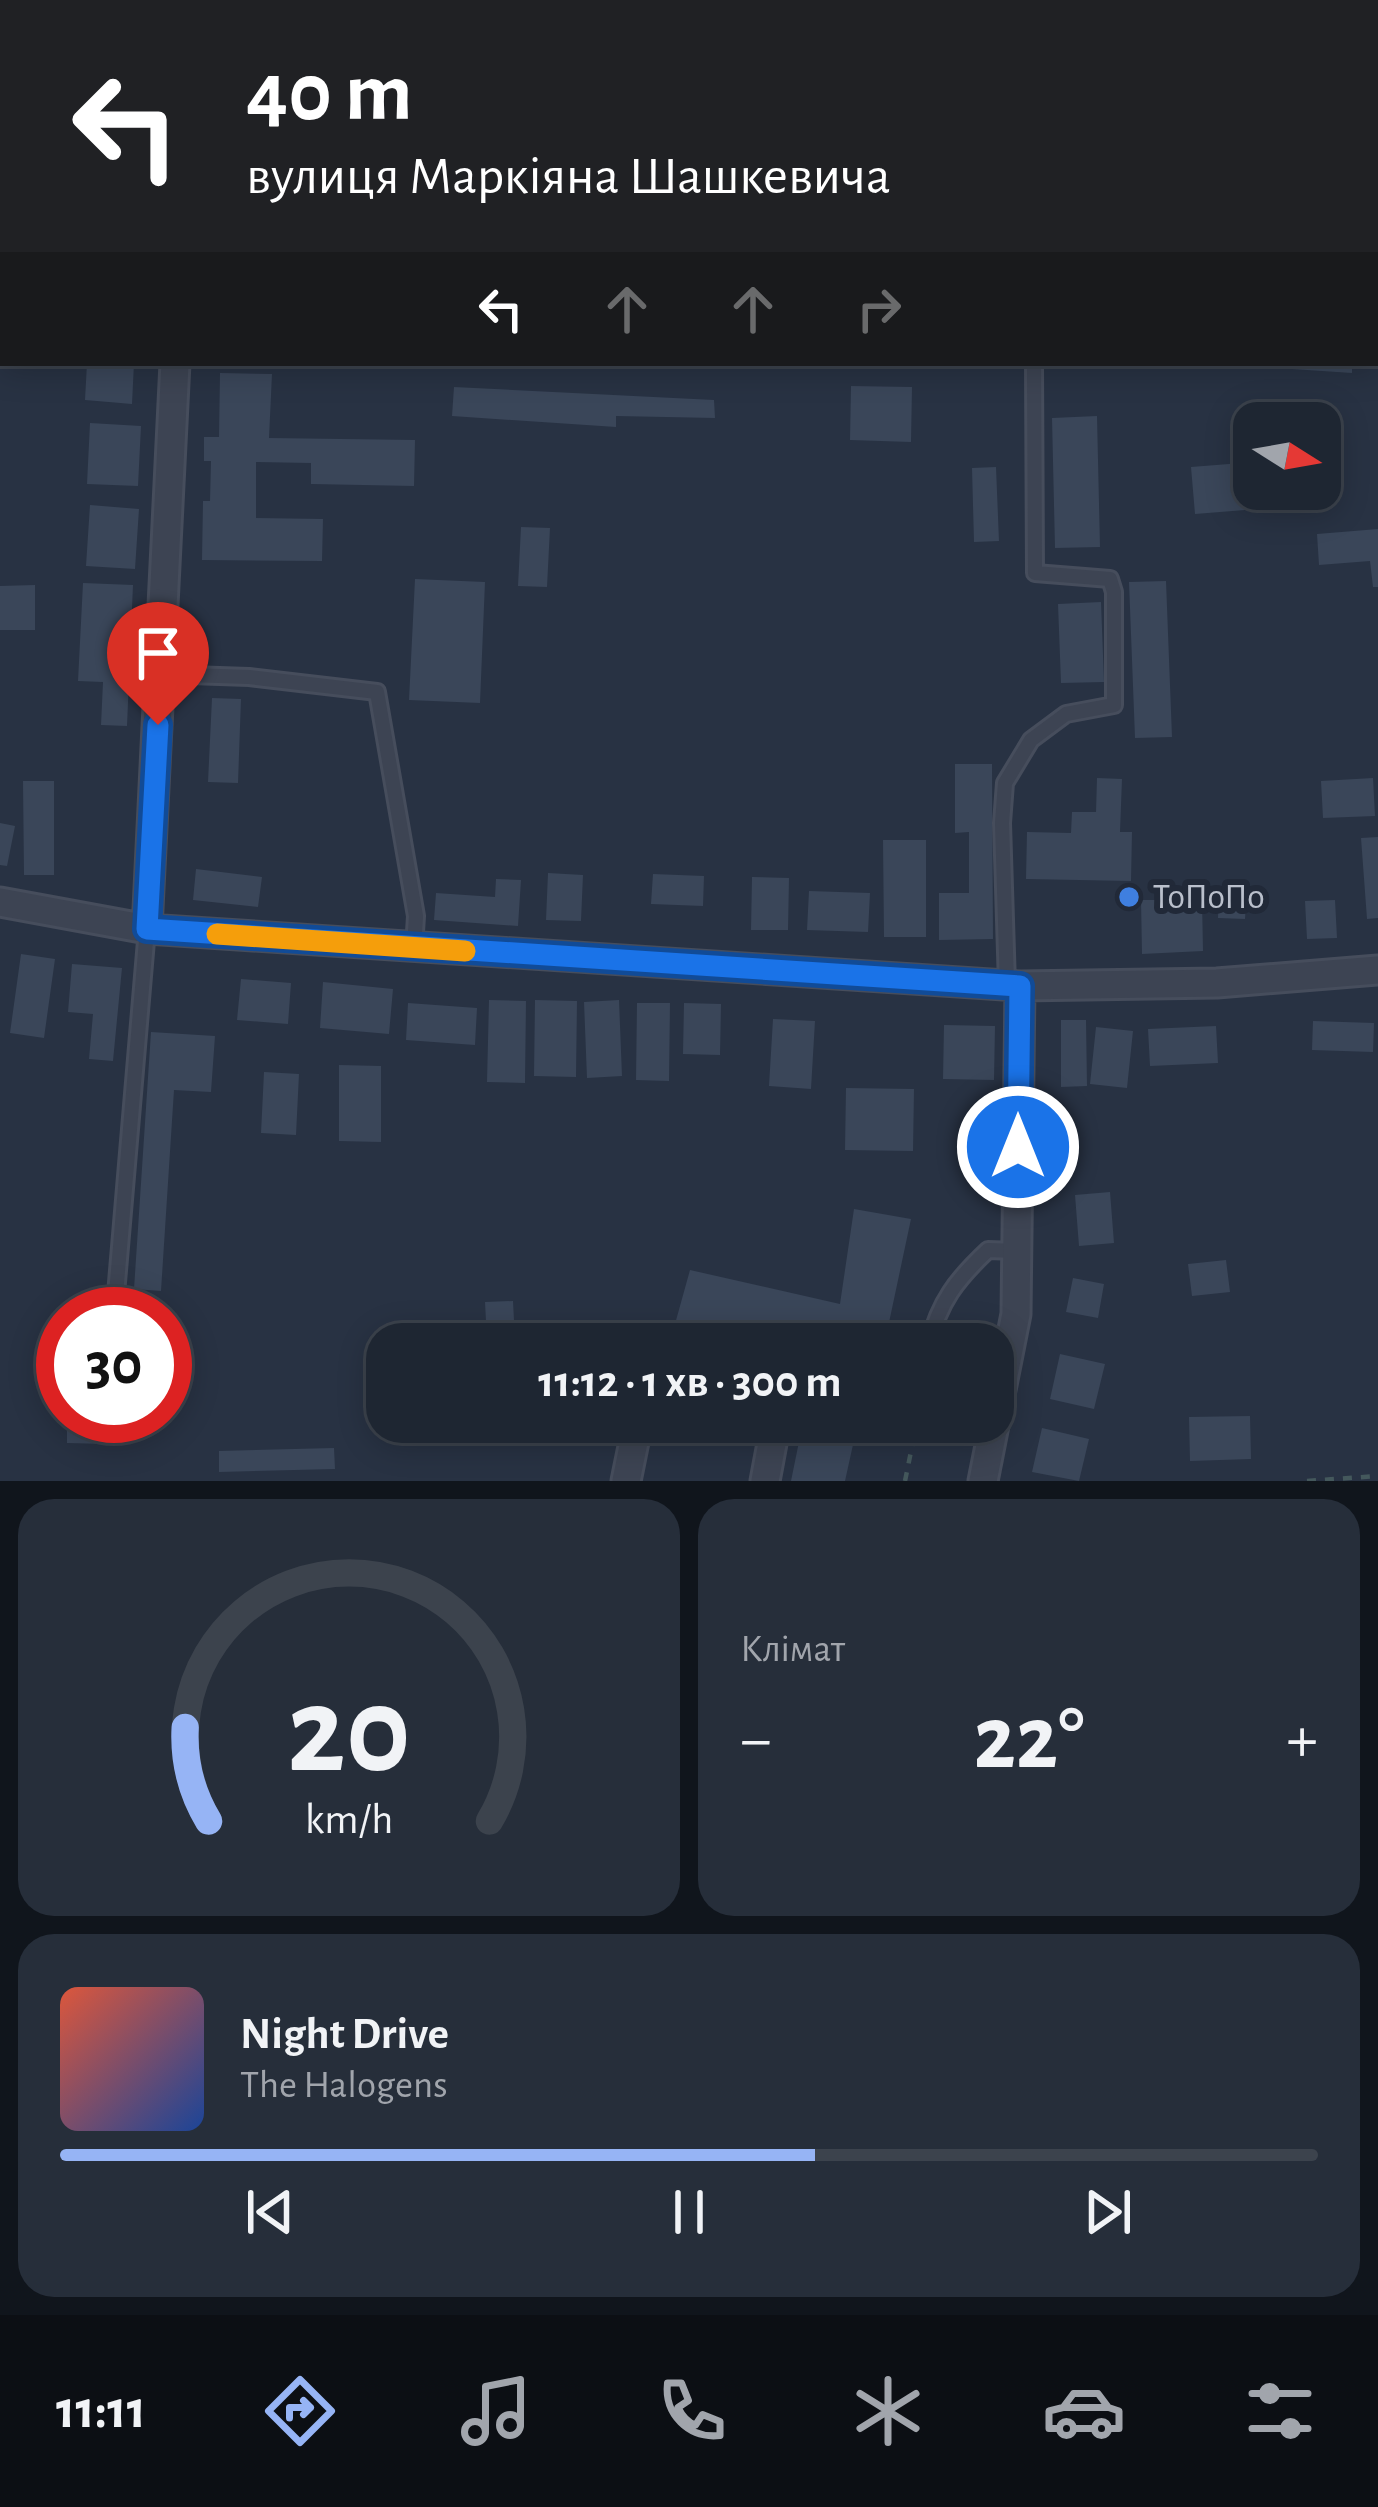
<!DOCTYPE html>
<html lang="uk">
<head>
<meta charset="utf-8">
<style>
	body { margin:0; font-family:"Alegreya Sans",sans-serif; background:#262e3a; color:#f1f3f6; height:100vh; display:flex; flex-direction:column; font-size:45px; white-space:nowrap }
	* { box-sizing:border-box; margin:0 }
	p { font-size:39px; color:#a1a5ac }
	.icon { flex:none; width:66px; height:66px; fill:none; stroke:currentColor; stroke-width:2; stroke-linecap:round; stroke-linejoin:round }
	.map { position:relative; height:1481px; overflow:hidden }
	.sheet { display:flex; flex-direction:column; gap:18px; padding:18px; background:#10151c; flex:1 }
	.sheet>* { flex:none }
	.top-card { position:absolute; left:0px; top:0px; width:1380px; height:366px; box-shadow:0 6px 30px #0003,0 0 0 3px #3c434d; background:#202124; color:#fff; overflow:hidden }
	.needle { width:78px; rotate:101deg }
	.tools { position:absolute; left:1233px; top:402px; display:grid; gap:24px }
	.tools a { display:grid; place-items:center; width:108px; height:108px; border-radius:24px; background:#1e2632; box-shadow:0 6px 30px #0003,0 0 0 3px #3c434d; font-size:60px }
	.speed { position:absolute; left:36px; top:1287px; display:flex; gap:24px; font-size:60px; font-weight:700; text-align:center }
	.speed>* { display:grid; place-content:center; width:156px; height:156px; border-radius:50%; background:#1e2632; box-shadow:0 6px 30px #0003,0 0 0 3px #3c434d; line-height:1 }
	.speed .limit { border:18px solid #d22; background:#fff; color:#111 }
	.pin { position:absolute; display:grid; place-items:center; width:102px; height:102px; color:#fff; margin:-123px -51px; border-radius:50% 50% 50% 0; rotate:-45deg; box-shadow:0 0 12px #0007 }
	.pin .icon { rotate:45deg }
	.me { position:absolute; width:132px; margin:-66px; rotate:0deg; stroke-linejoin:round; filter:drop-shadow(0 0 9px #0008) }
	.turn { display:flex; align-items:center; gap:42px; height:252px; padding:0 48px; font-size:54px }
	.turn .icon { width:156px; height:156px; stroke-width:2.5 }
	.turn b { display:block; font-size:84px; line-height:102px }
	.lanes { display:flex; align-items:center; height:114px; padding:0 48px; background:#0003; justify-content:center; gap:60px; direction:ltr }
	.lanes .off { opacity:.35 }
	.big { font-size:90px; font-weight:700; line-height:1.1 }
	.sheet .tile { flex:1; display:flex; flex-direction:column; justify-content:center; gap:18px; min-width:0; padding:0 42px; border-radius:36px; background:#262e3a }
	.sheet .dial { align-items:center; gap:0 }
	.dial svg { height:312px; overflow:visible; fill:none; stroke:#3c434d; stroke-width:7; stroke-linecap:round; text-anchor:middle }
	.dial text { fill:#f1f3f6; stroke:none }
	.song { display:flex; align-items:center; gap:36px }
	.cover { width:144px; height:144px; border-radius:18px; background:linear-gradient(135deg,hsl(10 70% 55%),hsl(220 70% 35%)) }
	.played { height:12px; border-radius:6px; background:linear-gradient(90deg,#96b4f5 60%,#3c434d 60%) }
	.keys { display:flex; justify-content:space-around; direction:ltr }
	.heat { display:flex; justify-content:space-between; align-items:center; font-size:66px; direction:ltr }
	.sheet .tiles { flex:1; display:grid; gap:18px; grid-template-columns:1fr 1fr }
	.tile:last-child { grid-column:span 2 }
	.trip { position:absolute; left:366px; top:1323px; width:648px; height:120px; border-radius:36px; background:#1e2632; box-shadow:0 6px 30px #0003,0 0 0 3px #3c434d; font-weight:700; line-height:120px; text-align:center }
	.menu { display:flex; height:192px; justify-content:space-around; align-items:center; background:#0c0f14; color:#a1a5ac }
	.menu .icon { width:84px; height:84px }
	.menu .on { color:#96b4f5 }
	.menu b { font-size:54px; color:#f1f3f6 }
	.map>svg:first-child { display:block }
	.green { fill:#2a3f44 }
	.building { fill:#3a4659 }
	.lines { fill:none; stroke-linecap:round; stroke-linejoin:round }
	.lane-casing { stroke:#464d5c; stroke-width:20 }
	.street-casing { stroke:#464d5c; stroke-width:33 }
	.path { stroke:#44585c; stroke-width:4.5; stroke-dasharray:9 9; stroke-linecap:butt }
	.lane { stroke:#3d4453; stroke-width:14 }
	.street { stroke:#3d4453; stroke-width:27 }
	.route-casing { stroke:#114b97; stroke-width:30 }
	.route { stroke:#1a73e8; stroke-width:21 }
	.slow { stroke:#f59e0b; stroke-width:21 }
	.shop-dot { fill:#3f7fe0; stroke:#212938; stroke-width:4.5 }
	.labels { text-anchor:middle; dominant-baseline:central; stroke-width:12; stroke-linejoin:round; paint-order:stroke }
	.poi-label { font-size:36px; fill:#bac0cc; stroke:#212938; text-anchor:start }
</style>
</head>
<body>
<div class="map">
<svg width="1378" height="1481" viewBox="0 0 1378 1481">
	<rect width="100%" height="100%" fill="#283243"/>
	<path class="green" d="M1039,0H1357L1361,3H1039Z"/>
	<path class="building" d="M87,363H134L132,404L85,400Z
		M1292,363H1352V373L1292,369Z
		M220,373L272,374L269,438L415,440L414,486L311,484V463L256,462V518L323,519L322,561L202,560L203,501H210L211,461H204V437H219Z
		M851,386L912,387L911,442L850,440Z
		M454,387L714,400L715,418L616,416V427L452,416Z
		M1326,411L1329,442L1320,443V423H1292L1291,415Z
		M1097,416L1100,547L1055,548L1052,418Z
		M90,423L141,426L138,486L87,484Z
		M1254,462V489H1269L1270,508L1195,514L1191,467Z
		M996,467L999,541L974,542L972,468Z
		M90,505L139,509L135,569L86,566Z
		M521,527L550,528L547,587L518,586Z
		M1378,529V587H1373L1370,561L1319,565L1317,534Z
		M415,579L485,582L480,703L409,700Z
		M1166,581L1172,737L1135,738L1129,582Z
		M83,583L133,585L127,726L101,725L103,682L78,681Z
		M35,585V630H0V586Z
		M1101,602L1104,682L1061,683L1058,604Z
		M212,698L241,699L238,783L208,782Z
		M955,764H992L993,939L939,940V893H969V832L955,833Z
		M1097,778L1122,779L1120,832H1132L1131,881L1026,879L1027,832L1071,833L1072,812H1096Z
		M1373,778L1375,816L1323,818L1321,781Z
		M23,781H54V875H24Z
		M0,823L15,826L7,866L0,865Z
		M1378,837V918L1367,919L1361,838Z
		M883,840H926V937H884Z
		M196,869L262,877L258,907L193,900Z
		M548,873L583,875L581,921L546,920Z
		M653,874L704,876L703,906L651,904Z
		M752,877L789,878L788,930H751Z
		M496,879L521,880L518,926L434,920L436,893L495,897Z
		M1219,886L1247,887L1245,919L1218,918Z
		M809,891L870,893L868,932L807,930Z
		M1141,900H1202L1203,951L1142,954Z
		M1335,900L1337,938L1307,939L1305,901Z
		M21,954L55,959L44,1038L10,1033Z
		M72,964L122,968L113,1061L89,1059L93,1014L68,1012Z
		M241,979L291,983L288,1024L237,1020Z
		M323,982L393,989L389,1034L320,1028Z
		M489,1000L526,1001L525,1083L487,1082Z
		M535,1000L577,1001L576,1077L534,1076Z
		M619,1000L622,1076L587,1078L584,1002Z
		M408,1003L477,1008L475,1045L406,1040Z
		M637,1003H670L669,1081L636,1080Z
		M684,1003L721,1004L720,1055L683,1054Z
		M773,1019L815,1021L811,1089L769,1086Z
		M1061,1020H1086L1087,1086L1061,1087Z
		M1313,1021L1374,1023L1373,1052L1312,1050Z
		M944,1025L995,1026L994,1080L943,1079Z
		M1216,1026L1218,1063L1150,1066L1148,1029Z
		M1096,1027L1133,1031L1127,1088L1090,1084Z
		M151,1032L215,1036L211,1092L174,1090L161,1291L134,1289Z
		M339,1065L381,1066V1142L339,1141Z
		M264,1072L299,1074L296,1135L261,1133Z
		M846,1088L914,1089L913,1151L845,1150Z
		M1110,1192L1114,1243L1079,1246L1075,1195Z
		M854,1209L911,1219L887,1332L837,1320L836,1333L816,1329L815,1344H776L675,1324L690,1270L840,1304Z
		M1226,1260L1230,1292L1192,1296L1188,1264Z
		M1073,1278L1104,1284L1098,1318L1066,1312Z
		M513,1301L515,1340L487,1341L485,1302Z
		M1060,1354L1105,1364L1094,1409L1050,1399Z
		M67,1416H107L106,1444L67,1443Z
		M1250,1416L1251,1459L1190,1461L1189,1417Z
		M461,1422H512L511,1432L461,1428Z
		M803,1422H858L845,1481H791Z
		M1042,1428L1089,1439L1079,1481L1032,1472Z
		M334,1448L335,1469L219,1472V1451Z"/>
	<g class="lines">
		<g class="lane-casing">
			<path id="lane" d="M416,3V0
				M1016,3V0
				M160,674L249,677L377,692L416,916L414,948
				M1007,985L1002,823L1005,783L1031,740L1066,714L1114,705V592L1110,579L1035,573L1034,363
				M116,1294L147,929
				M929,1344C939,1302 957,1279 988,1250L1017,1251"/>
		</g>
		<g class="street-casing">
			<path id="street" d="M192,3V0
				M0,902L147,929L1020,986L1217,983L1378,970
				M147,929L175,363
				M626,1481L638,1422
				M765,1481L776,1422
				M983,1481L1016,1314L1020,986"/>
		</g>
		<path class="path" d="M503,0L526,3
			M0,4L1,0
			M1377,81L1378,82
			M905,1481L917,1422
			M1307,1481L1378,1476"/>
		<use href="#lane" class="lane"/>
		<use href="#street" class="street"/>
	</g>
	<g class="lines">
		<g class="route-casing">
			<path id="route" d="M158,725L147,929L1020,986L1018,1147"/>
		</g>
		<use href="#route" class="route"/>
		<path class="slow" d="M217,934L465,951"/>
	</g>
	<circle class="shop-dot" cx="1129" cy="897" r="12"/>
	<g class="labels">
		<g class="poi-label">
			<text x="1153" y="897">ТоПоПо</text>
		</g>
	</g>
</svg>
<div class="tools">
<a><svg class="needle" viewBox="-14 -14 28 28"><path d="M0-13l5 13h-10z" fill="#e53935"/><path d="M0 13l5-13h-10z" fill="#a1a5ac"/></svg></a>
</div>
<div class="speed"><div class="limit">30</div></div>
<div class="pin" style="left:158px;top:725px;background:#d93025"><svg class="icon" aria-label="arrive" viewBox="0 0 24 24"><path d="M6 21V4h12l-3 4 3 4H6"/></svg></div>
<svg class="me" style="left:1018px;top:1147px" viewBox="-20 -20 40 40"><circle r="17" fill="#1a73e8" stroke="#fff" stroke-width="3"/><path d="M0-11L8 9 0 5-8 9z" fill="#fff"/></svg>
<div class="trip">11:12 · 1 хв · 300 m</div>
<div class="top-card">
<div class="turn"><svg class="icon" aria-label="left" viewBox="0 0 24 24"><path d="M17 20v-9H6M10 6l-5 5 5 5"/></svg><div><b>40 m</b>вулиця Маркіяна Шашкевича</div></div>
<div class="lanes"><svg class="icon" aria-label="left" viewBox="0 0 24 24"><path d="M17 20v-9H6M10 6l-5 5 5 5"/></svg><svg class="icon off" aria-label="ahead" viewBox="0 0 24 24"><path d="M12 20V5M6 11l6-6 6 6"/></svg><svg class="icon off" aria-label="ahead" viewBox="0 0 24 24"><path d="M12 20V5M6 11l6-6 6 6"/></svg><svg class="icon off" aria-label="right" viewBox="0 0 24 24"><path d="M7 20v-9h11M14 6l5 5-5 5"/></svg></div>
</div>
</div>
<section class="sheet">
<div class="tiles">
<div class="tile dial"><svg viewBox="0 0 100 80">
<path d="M14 69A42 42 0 1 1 86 69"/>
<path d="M14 69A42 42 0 0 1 8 45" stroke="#96b4f5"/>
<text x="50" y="56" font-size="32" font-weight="700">20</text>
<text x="50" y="72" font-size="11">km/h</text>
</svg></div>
<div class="tile"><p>Клімат</p>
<div class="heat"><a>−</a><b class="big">22°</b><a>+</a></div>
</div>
<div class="tile">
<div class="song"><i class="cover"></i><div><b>Night Drive</b><p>The Halogens</p></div></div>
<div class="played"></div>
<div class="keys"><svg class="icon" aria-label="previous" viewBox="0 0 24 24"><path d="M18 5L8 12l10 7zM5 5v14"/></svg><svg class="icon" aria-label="pause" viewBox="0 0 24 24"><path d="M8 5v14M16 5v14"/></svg><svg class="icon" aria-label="next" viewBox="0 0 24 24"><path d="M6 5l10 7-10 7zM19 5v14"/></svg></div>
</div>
</div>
</section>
<nav class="menu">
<b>11:11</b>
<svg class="icon on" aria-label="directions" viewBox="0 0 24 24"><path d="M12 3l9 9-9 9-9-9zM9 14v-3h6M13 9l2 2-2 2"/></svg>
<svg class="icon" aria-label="music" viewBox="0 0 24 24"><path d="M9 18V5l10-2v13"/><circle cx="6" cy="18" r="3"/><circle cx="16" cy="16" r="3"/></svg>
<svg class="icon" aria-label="phone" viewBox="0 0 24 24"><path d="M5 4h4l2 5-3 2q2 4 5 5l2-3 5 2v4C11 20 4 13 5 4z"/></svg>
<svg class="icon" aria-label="climate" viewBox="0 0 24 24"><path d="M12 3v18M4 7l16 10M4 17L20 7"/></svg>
<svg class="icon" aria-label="car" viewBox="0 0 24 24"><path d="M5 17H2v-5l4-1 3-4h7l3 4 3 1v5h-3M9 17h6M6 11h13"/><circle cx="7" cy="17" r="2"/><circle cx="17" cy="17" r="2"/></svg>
<svg class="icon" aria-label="filters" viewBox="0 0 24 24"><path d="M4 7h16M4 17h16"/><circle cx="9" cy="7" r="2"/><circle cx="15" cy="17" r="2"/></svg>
</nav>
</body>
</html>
